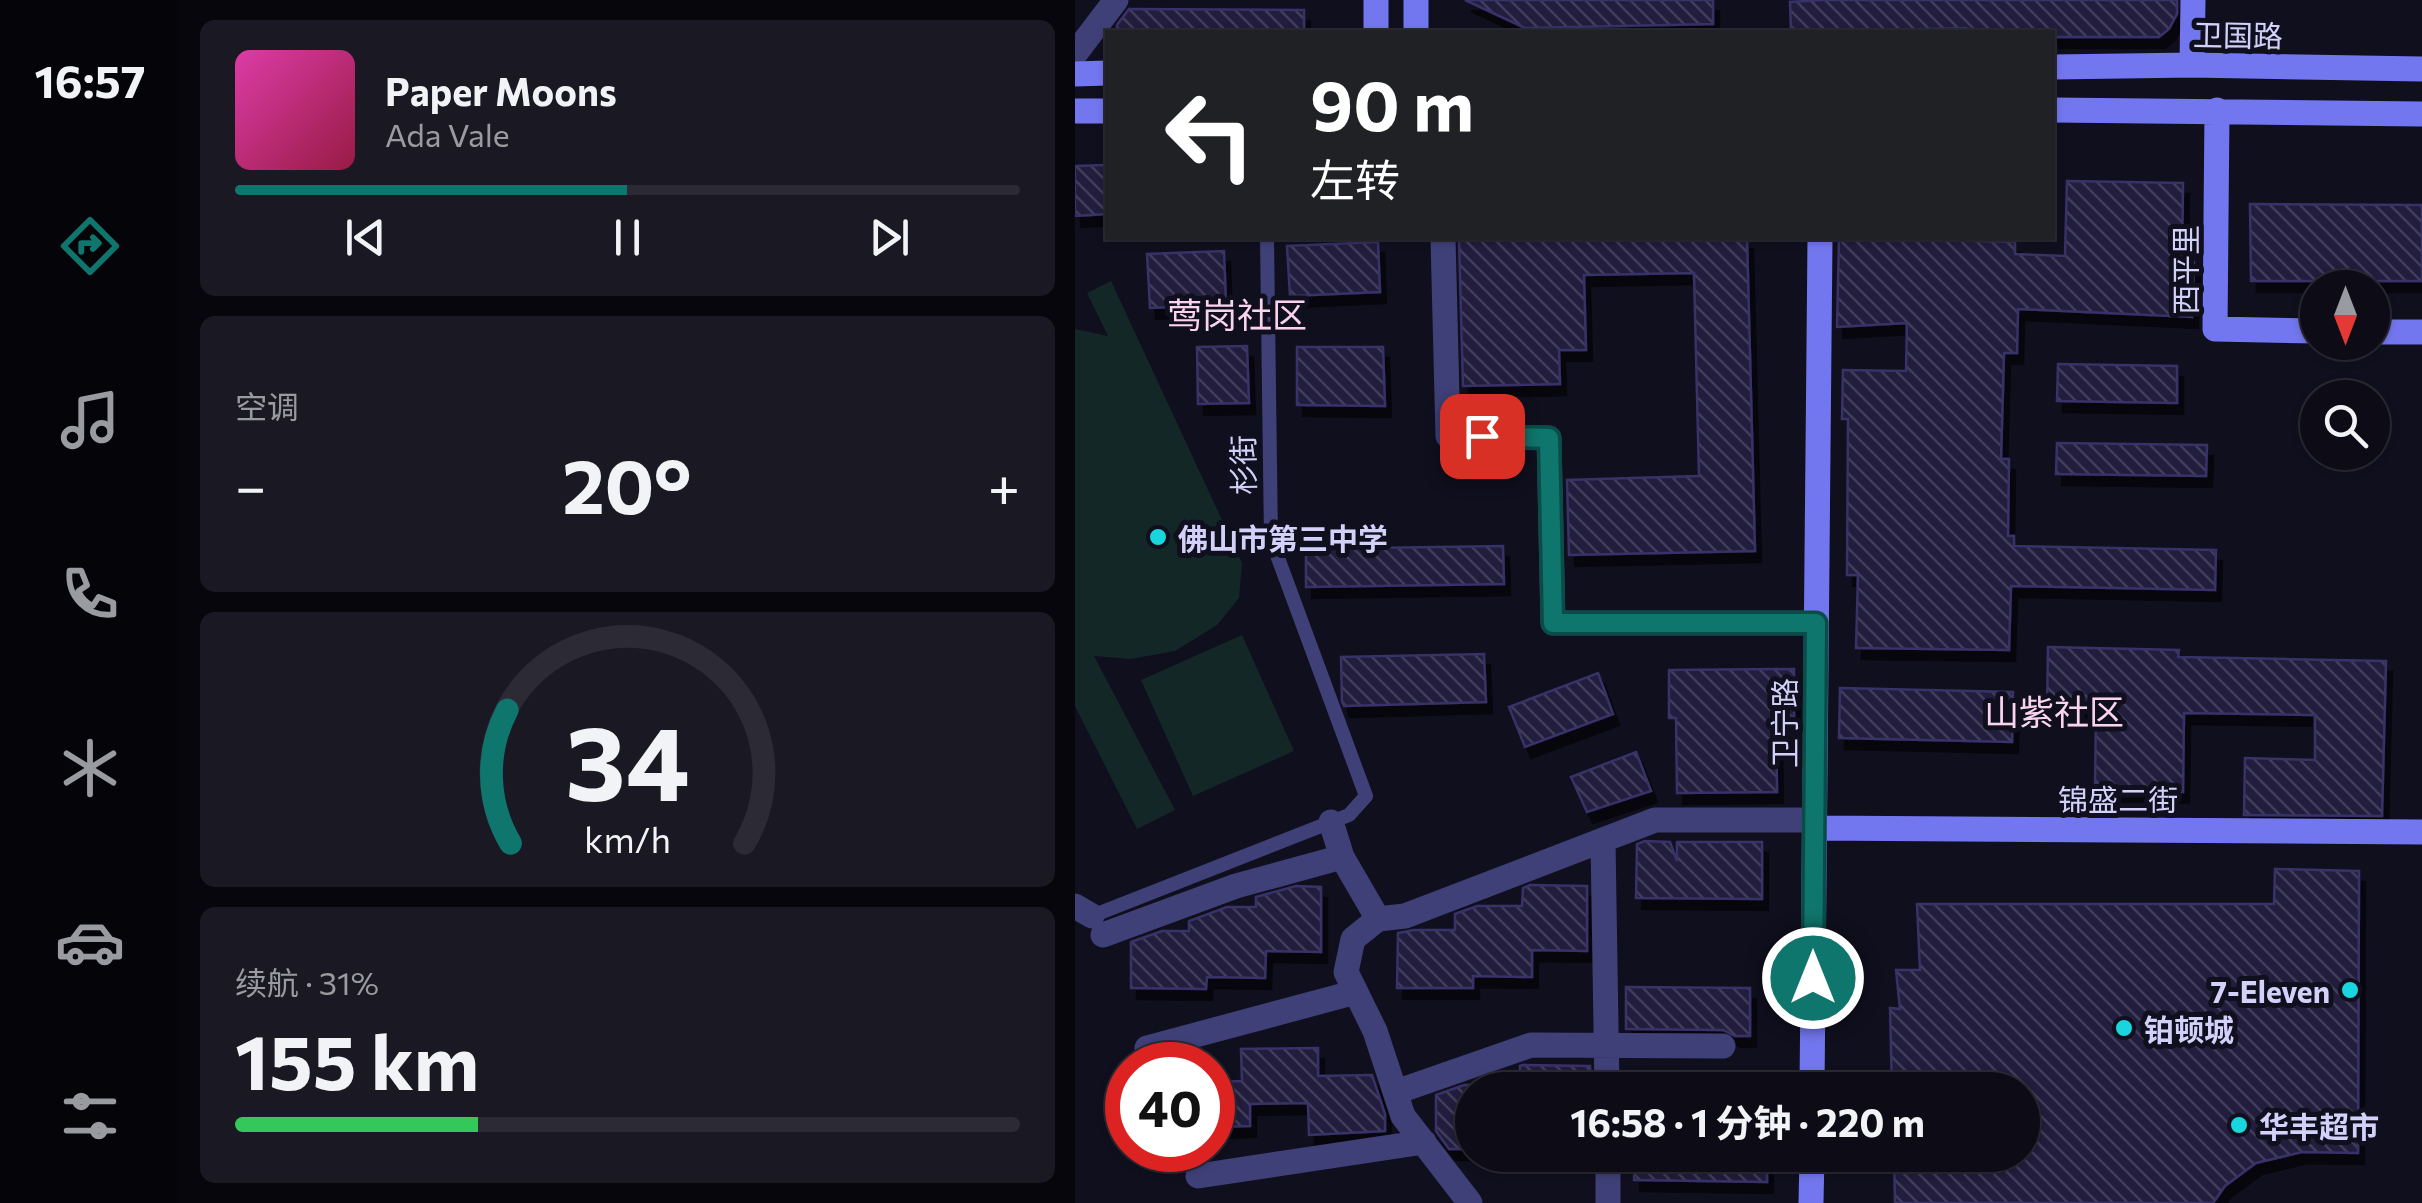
<!DOCTYPE html>
<html lang="zh">
<head>
<meta charset="utf-8">
<style>
	body { margin:0; font-family:Commissioner,"Noto Sans SC",sans-serif; background:#1a1923; color:#f1f3f6; height:100vh; display:flex; flex-direction:column; font-size:38px; white-space:nowrap }
	* { box-sizing:border-box; margin:0 }
	p { font-size:32px; color:#9a9ba1 }
	.icon { flex:none; width:55px; height:55px; fill:none; stroke:currentColor; stroke-width:2; stroke-linecap:round; stroke-linejoin:round }
	.map { position:relative; flex:1; overflow:hidden }
	.side { display:flex; flex-direction:column; gap:20px; padding:20px; background:#07060c; width:895px }
	.side>* { flex:none }
	.guide { position:absolute; left:30px; top:30px; width:950px; height:210px; border-radius:0px; box-shadow:0 2px 8px #0004,0 0 0 2px #2c2b35; background:#202124; color:#fff; overflow:hidden }
	.needle { width:65px; rotate:180deg }
	.tools { position:absolute; left:1225px; top:270px; display:grid; gap:20px }
	.tools a { display:grid; place-items:center; width:90px; height:90px; border-radius:50%; background:#0c0b16; box-shadow:0 2px 8px #0004,0 0 0 2px #2c2b35; font-size:50px }
	.speed { position:absolute; left:30px; top:1042px; display:flex; gap:20px; font-size:50px; font-weight:700; text-align:center }
	.speed>* { display:grid; place-content:center; width:130px; height:130px; border-radius:50%; background:#0c0b16; box-shadow:0 2px 8px #0004,0 0 0 2px #2c2b35; line-height:1 }
	.speed .limit { border:15px solid #d22; background:#fff; color:#111 }
	.pin { position:absolute; display:grid; place-items:center; width:85px; height:85px; color:#fff; margin:-42px; border-radius:20px; box-shadow:0 5px 15px #0006 }
	.me { position:absolute; width:110px; margin:-55px; rotate:0deg; stroke-linejoin:round; filter:drop-shadow(0 0 8px #0008) }
	.turn { display:flex; align-items:center; gap:35px; height:210px; padding:0 40px; font-size:45px }
	.turn .icon { width:130px; height:130px; stroke-width:2.5 }
	.turn b { display:block; font-size:70px; line-height:85px }
	.big { font-size:75px; font-weight:700; line-height:1.1 }
	.side .card { flex:1; display:flex; flex-direction:column; justify-content:center; gap:15px; min-width:0; padding:0 35px; border-radius:15px; background:#1a1923 }
	.side .dial { align-items:center; gap:0 }
	.dial svg { height:260px; overflow:visible; fill:none; stroke:#2c2b35; stroke-width:7; stroke-linecap:round; text-anchor:middle }
	.dial text { fill:#f1f3f6; stroke:none }
	.song { display:flex; align-items:center; gap:30px }
	.cover { width:120px; height:120px; border-radius:15px; background:linear-gradient(135deg,hsl(320 70% 55%),hsl(340 70% 35%)) }
	.played { height:10px; border-radius:5px; background:linear-gradient(90deg,#0f766e 50%,#2c2b35 50%) }
	.keys { display:flex; justify-content:space-around; direction:ltr }
	.heat { display:flex; justify-content:space-between; align-items:center; font-size:55px; direction:ltr }
	.charge { height:15px; border-radius:8px; background:linear-gradient(90deg,#34c759 31%,#2c2b35 0) }
	.trip { position:absolute; left:380px; top:1072px; width:585px; height:100px; border-radius:50px; background:#0c0b16; box-shadow:0 2px 8px #0004,0 0 0 2px #2c2b35; font-weight:700; line-height:100px; text-align:center }
	main { display:flex; flex:1; min-height:0 }
	.menu { display:flex; flex-direction:column; width:180px; justify-content:space-around; align-items:center; background:#050409; color:#9a9ba1 }
	.menu .icon { width:70px; height:70px }
	.menu .on { color:#0f766e }
	.menu b { font-size:45px; color:#f1f3f6 }
	.map>svg:first-child { display:block }
	.park { fill:#122726 }
	.building { fill:url(#building-back-hatch); stroke:#393167; stroke-width:2.5; filter:url(#shadow) }
	.lines { fill:none; stroke-linecap:round; stroke-linejoin:round }
	.lane { stroke:#3f4078; stroke-width:14 }
	.street { stroke:#3f4078; stroke-width:25 }
	.secondary { stroke:#7377ef; stroke-width:25 }
	.route-casing { stroke:#0a4d48; stroke-width:25 }
	.route { stroke:#0f766e; stroke-width:18 }
	.poi-dot { fill:#19d6de; stroke:#100f1e; stroke-width:4 }
	.labels { text-anchor:middle; dominant-baseline:central; stroke-width:10; stroke-linejoin:round; paint-order:stroke }
	.street-label { font-size:30px; fill:#d3d1fa; stroke:#100f1e }
	.poi-label { font-size:30px; font-weight:bold; fill:#d3d1fa; stroke:#100f1e; text-anchor:start }
	.quarter-label { font-size:35px; fill:#fad3ee; stroke:#100f1e }
</style>
</head>
<body>
<main>
<nav class="menu">
<b>16:57</b>
<svg class="icon on" aria-label="directions" viewBox="0 0 24 24"><path d="M12 3l9 9-9 9-9-9zM9 14v-3h6M13 9l2 2-2 2"/></svg>
<svg class="icon" aria-label="music" viewBox="0 0 24 24"><path d="M9 18V5l10-2v13"/><circle cx="6" cy="18" r="3"/><circle cx="16" cy="16" r="3"/></svg>
<svg class="icon" aria-label="phone" viewBox="0 0 24 24"><path d="M5 4h4l2 5-3 2q2 4 5 5l2-3 5 2v4C11 20 4 13 5 4z"/></svg>
<svg class="icon" aria-label="climate" viewBox="0 0 24 24"><path d="M12 3v18M4 7l16 10M4 17L20 7"/></svg>
<svg class="icon" aria-label="car" viewBox="0 0 24 24"><path d="M5 17H2v-5l4-1 3-4h7l3 4 3 1v5h-3M9 17h6M6 11h13"/><circle cx="7" cy="17" r="2"/><circle cx="17" cy="17" r="2"/></svg>
<svg class="icon" aria-label="filters" viewBox="0 0 24 24"><path d="M4 7h16M4 17h16"/><circle cx="9" cy="7" r="2"/><circle cx="15" cy="17" r="2"/></svg>
</nav>
<section class="side">
<div class="card">
<div class="song"><i class="cover"></i><div><b>Paper Moons</b><p>Ada Vale</p></div></div>
<div class="played"></div>
<div class="keys"><svg class="icon" aria-label="previous" viewBox="0 0 24 24"><path d="M18 5L8 12l10 7zM5 5v14"/></svg><svg class="icon" aria-label="pause" viewBox="0 0 24 24"><path d="M8 5v14M16 5v14"/></svg><svg class="icon" aria-label="next" viewBox="0 0 24 24"><path d="M6 5l10 7-10 7zM19 5v14"/></svg></div>
</div>
<div class="card"><p>空调</p>
<div class="heat"><a>−</a><b class="big">20°</b><a>+</a></div>
</div>
<div class="card dial"><svg viewBox="0 0 100 80">
<path d="M14 69A42 42 0 1 1 86 69"/>
<path d="M14 69A42 42 0 0 1 13 28" stroke="#0f766e"/>
<text x="50" y="56" font-size="32" font-weight="700">34</text>
<text x="50" y="72" font-size="11">km/h</text>
</svg></div>
<div class="card"><p>续航 · 31%</p><b class="big">155 km</b><div class="charge"></div></div>
</section>
<div class="map">
<svg width="1347" height="1203" viewBox="0 0 1347 1203">
	<defs>
		<pattern id="building-back-hatch" width="6" height="6" patternUnits="userSpaceOnUse" patternTransform="scale(2.5)"><rect width="6" height="6" fill="#211d3d"/><path d="M-1 5l2 2M0 0l6 6M5-1l2 2" fill="none" stroke="#403d5a"/></pattern>
		<filter id="shadow"><feDropShadow dx="6" dy="11" stdDeviation="0" flood-color="#0009"/></filter>
	</defs>
	<rect width="100%" height="100%" fill="#100f1e"/>
	<path class="park" d="M36,281L167,563L164,598L142,625L100,651L56,659L19,656L100,810L62,829L0,706V329L33,336L12,293Z
		M167,635L219,751L118,796L66,680Z"/>
	<path class="building" d="M390,0H638V24L450,28Z
		M747,0H1102V14L1094,29L1084,37H978V32H891V28L716,32L715,2Z
		M54,9L229,10V32H42V25Z
		M32,165V214L0,216V166Z
		M992,181L1108,183L1107,261L1119,262L1117,317L943,309L942,353H929L926,459H934L933,536H939V546L1141,550L1140,590L936,586L934,650L781,648L783,575H772L773,419H767L768,370L831,371L832,323L762,327L764,238L940,242V254L990,256Z
		M1175,204L1347,205V281H1176Z
		M384,238H672L680,551L494,555L492,480L624,476L619,273L509,275L511,350H484L485,384L388,386Z
		M303,242L305,292L215,296L212,246Z
		M149,251L151,305L75,308L72,254Z
		M172,346L174,403L123,404L122,347Z
		M222,347H308L310,406L222,405Z
		M983,364L1102,366V403L982,401Z
		M982,443L1132,445L1131,476L981,474Z
		M428,546L429,584L231,587V549Z
		M973,647L1104,650L1103,657L1311,661L1307,816L1169,815L1170,758L1240,760V715L1109,713L1108,792L1020,790L1021,709L972,708Z
		M409,654L411,702L269,706L267,702L266,657Z
		M719,669V717H701L702,792L602,793L601,718H594V670Z
		M523,673L538,714L450,747L434,707Z
		M765,688L938,692L937,742L764,738Z
		M561,752L576,791L512,812L496,777Z
		M570,841L595,842L602,861V842H687V899L561,898L562,844Z
		M1200,869L1284,871L1283,1153L1227,1152L1181,1163L1150,1186L1138,1203H820L819,1155H948V1090H817L815,1008L825,1009L821,970H845L842,904H1199Z
		M455,885L512,886V951L457,950V977L398,976V988H322L323,933L339,930H380V914L402,906H447L448,888Z
		M221,886L246,887V952L191,951L190,978L132,977L131,989L56,988V942L87,931H114V921L152,907H181V897Z
		M551,987L675,988V1036H660L648,1030L551,1029Z
		M243,1048V1076L297,1075L310,1114V1131L234,1135L233,1103L175,1104V1126L138,1127V1082L167,1081L166,1049Z
		M448,1065L515,1066L516,1090H445V1066Z
		M389,1085H398V1149H374L361,1131V1095Z
		M560,1155H692V1182L559,1180Z"/>
	<g class="lines">
		<path class="lane" d="M17,916L274,815L291,796L196,539L192,238"/>
		<path class="street" d="M0,54L41,0
			M368,238L373,436L474,438L478,623H741
			M256,822L267,857L303,919L330,916L580,820H740
			M528,841L532,1090
			M0,906L17,916
			M303,919L278,939L271,972L300,1031L328,1116L395,1203
			M28,935L161,886L267,857
			M72,1048L281,992
			M321,1092L456,1045L648,1046
			M533,1155V1203
			M123,1176L349,1142"/>
		<path class="secondary" d="M341,0V32
			M301,32V0
			M1117,65L1118,0
			M978,67L1117,65L1347,69
			M0,74L32,73
			M978,110L1347,114
			M1142,110L1140,329L1242,331
			M0,111H32
			M1298,332H1347
			M740,828L1347,832
			M737,1090L745,238
			M736,1203L737,1155"/>
	</g>
	<g class="lines">
		<g class="route-casing">
			<path id="route" d="M407,436L474,438L478,623H741L738,978"/>
		</g>
		<use href="#route" class="route"/>
	</g>
	<g class="poi-dot">
		<circle cx="83" cy="537" r="10"/>
		<circle cx="1275" cy="990" r="10"/>
		<circle cx="1049" cy="1028" r="10"/>
		<circle cx="1164" cy="1125" r="10"/>
	</g>
	<g class="labels">
		<g class="street-label">
			<text transform="translate(1163 34) rotate(1)">卫国路</text>
			<text transform="translate(1109 270) rotate(-90)">西平里</text>
			<text transform="translate(167 465) rotate(-91)">杉街</text>
			<text transform="translate(708 723) rotate(-90)">卫宁路</text>
			<text x="1043" y="798">锦盛二街</text>
		</g>
		<g class="poi-label">
			<text x="103" y="537">佛山市第三中学</text>
			<text x="1255" y="990" text-anchor="end">7-Eleven</text>
			<text x="1069" y="1028">铂顿城</text>
			<text x="1184" y="1125">华丰超市</text>
		</g>
		<g class="quarter-label">
			<text x="162" y="313">莺岗社区</text>
			<text x="979" y="710">山紫社区</text>
		</g>
	</g>
</svg>
<div class="tools">
<a><svg class="needle" viewBox="-14 -14 28 28"><path d="M0-13l5 13h-10z" fill="#e53935"/><path d="M0 13l5-13h-10z" fill="#9a9ba1"/></svg></a>
<a><svg class="icon" aria-label="search" viewBox="0 0 24 24"><circle cx="10" cy="10" r="6"/><path d="M15 15l6 6"/></svg></a>
</div>
<div class="speed"><div class="limit">40</div></div>
<div class="pin" style="left:407px;top:436px;background:#d93025"><svg class="icon" aria-label="arrive" viewBox="0 0 24 24"><path d="M6 21V4h12l-3 4 3 4H6"/></svg></div>
<svg class="me" style="left:738px;top:978px" viewBox="-20 -20 40 40"><circle r="17" fill="#0f766e" stroke="#fff" stroke-width="3"/><path d="M0-11L8 9 0 5-8 9z" fill="#fff"/></svg>
<div class="trip">16:58 · 1 分钟 · 220 m</div>
<div class="guide">
<div class="turn"><svg class="icon" aria-label="left" viewBox="0 0 24 24"><path d="M17 20v-9H6M10 6l-5 5 5 5"/></svg><div><b>90 m</b>左转</div></div>
</div>
</div>
</main>
</body>
</html>
